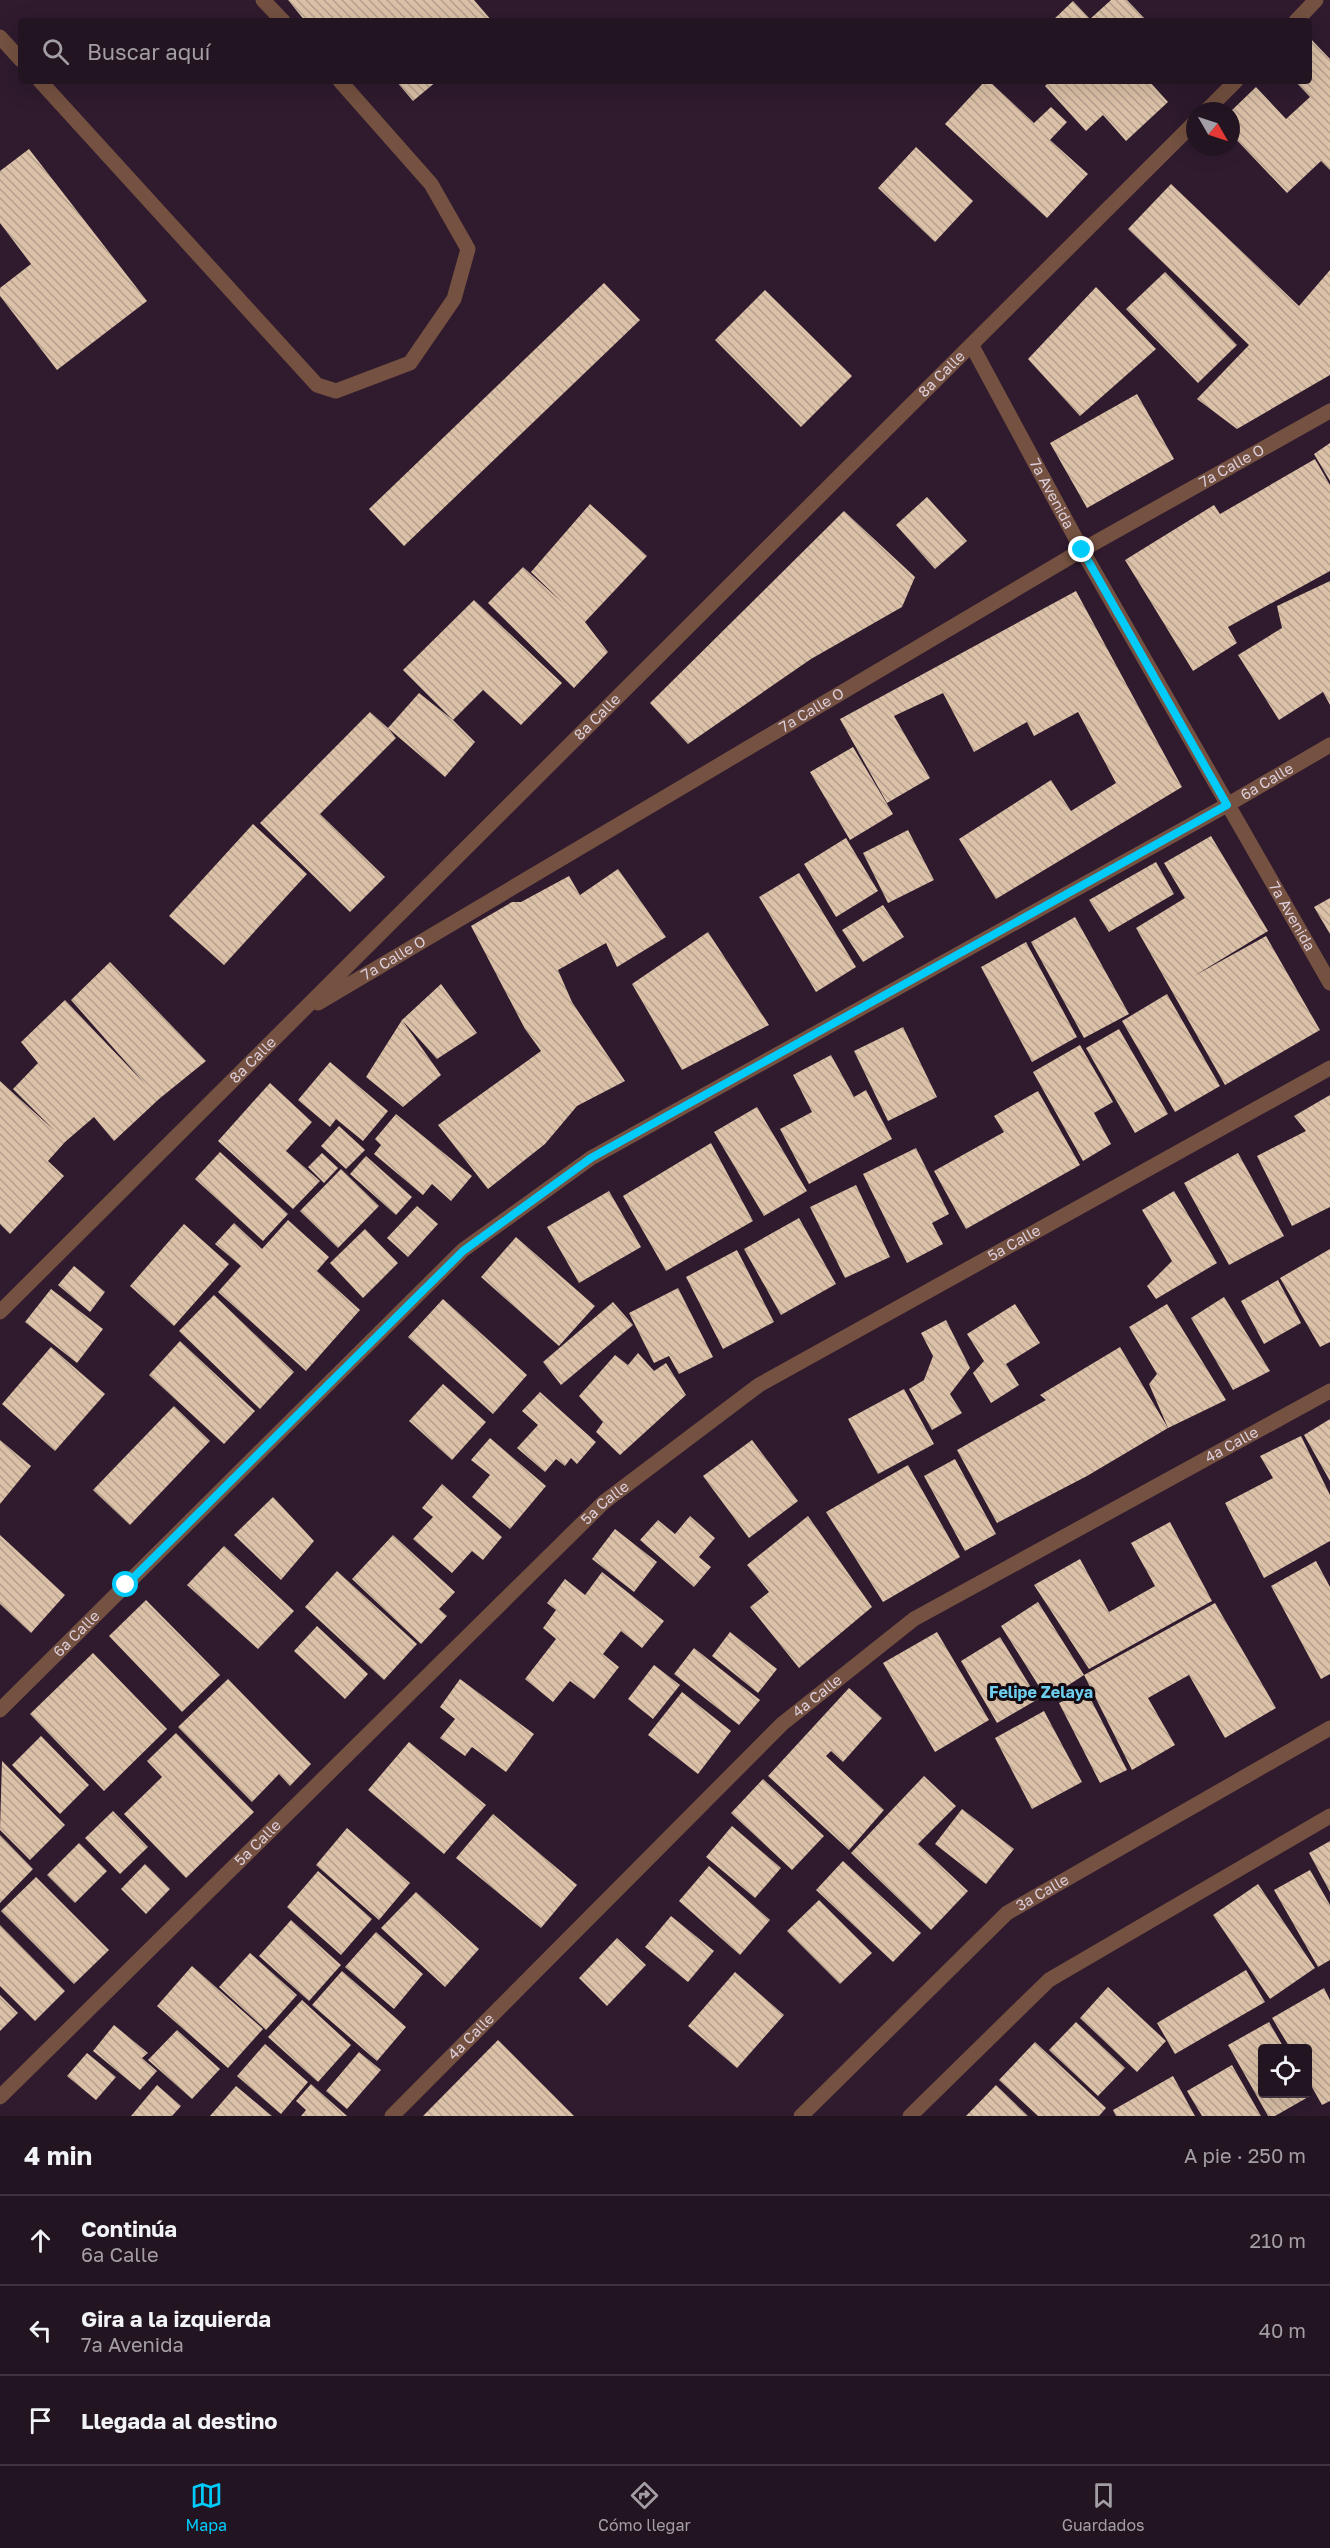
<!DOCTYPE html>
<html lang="es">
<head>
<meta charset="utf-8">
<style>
	:root { --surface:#231422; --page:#2f212f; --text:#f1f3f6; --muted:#a39ea5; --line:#403340; --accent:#01cbf9 }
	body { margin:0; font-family:"Golos Text",sans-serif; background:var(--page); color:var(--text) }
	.controls { position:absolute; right:18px; bottom:18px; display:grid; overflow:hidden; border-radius:6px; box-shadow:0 6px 24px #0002 }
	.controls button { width:54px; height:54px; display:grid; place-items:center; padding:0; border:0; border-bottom:2px solid var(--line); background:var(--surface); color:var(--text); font:30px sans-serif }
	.compass { position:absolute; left:1186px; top:102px; width:54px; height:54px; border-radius:50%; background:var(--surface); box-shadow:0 6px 24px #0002; rotate:129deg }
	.stop { position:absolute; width:18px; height:18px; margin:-14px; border:4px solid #01cbf9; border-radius:50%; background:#fff }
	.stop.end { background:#01cbf9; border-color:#fff; box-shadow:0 2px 6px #0008 }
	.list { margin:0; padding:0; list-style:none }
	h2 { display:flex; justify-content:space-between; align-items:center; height:78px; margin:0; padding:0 24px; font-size:26px }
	h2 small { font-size:20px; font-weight:400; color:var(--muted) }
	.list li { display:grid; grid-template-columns:39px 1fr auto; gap:18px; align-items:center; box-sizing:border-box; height:90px; padding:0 24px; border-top:2px solid var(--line) }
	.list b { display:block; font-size:22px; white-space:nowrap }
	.list p { margin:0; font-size:20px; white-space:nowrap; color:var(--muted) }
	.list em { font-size:20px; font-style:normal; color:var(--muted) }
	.icon { flex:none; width:33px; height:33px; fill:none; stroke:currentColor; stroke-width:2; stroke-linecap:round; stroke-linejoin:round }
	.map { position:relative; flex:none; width:1330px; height:2116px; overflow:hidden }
	.search { position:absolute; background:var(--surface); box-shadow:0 6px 24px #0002; left:18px; right:18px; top:18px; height:66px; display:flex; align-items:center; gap:15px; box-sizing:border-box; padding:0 21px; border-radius:6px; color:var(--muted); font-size:22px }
	.sheet { height:348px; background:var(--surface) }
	nav { display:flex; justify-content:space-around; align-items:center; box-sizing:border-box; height:84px; border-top:2px solid var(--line); background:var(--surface); font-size:16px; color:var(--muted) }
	nav a { display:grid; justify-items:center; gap:3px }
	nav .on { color:var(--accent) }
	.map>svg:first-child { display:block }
</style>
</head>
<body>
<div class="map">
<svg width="1330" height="2116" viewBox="0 0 1330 2116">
	<defs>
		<pattern id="building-back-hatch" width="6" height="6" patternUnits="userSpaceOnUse" patternTransform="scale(1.5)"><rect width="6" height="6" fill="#dbc1a7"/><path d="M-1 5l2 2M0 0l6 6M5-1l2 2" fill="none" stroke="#b5a08e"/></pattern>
	</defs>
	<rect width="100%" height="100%" fill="#2f1a2e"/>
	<g fill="url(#building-back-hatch)">
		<polygon points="288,0 474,0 492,21 305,21"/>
		<polygon points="1111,0 1127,0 1147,21 1052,21 1073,1 1090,19"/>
		<polygon points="1310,38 1330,59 1330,170 1321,161 1287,193 1231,134 1231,111 1256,87 1286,119 1310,97 1295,81 1309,81"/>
		<polygon points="396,81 437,81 413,101"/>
		<polygon points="985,81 989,81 1034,123 1051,107 1067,122 1050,140 1088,174 1047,218 945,124"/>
		<polygon points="1050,81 1149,81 1168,102 1126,141 1103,115 1086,131 1045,86"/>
		<polygon points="916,147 973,201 935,242 878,188"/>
		<polygon points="29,149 147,301 57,370 0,296 0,288 31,264 0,223 0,171"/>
		<polygon points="1171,184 1299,306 1330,270 1330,375 1237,429 1197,399 1249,345 1128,229"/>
		<polygon points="1165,272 1237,345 1198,383 1126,309"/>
		<polygon points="604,283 640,320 404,546 369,509"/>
		<polygon points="1096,287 1156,349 1080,416 1028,359"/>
		<polygon points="765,290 852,376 801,427 715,340"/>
		<polygon points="1137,394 1174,459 1087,508 1050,443"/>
		<polygon points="1330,443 1330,481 1314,454"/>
		<polygon points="1315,459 1330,485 1330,571 1228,627 1237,643 1193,671 1125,560 1214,505 1220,514"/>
		<polygon points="927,497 967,541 935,569 896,525"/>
		<polygon points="590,504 647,556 585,622 608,652 574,688 488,603 523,567 563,603 531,572"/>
		<polygon points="844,511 915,577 902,607 811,659 688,744 650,703"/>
		<polygon points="1330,581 1330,705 1323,692 1279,720 1238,655 1282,628 1277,606"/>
		<polygon points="1076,591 1182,787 996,899 959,839 1051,780 1071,811 1116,783 1078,712 1034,736 1027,722 974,752 943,693 894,716 930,778 887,803 840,719"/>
		<polygon points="474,600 562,683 521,725 483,690 453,720 403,670"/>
		<polygon points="419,693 453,720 475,742 445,777 388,728 396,738 320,814 385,877 350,912 260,823 370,712 388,728"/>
		<polygon points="853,747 893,814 850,840 810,772"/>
		<polygon points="253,824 307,874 224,965 169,916"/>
		<polygon points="908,830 934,880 888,903 863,853"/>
		<polygon points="1211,836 1268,931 1194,976 1266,936 1320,1030 1225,1085 1136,928 1185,898 1164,863"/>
		<polygon points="846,838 878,891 836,917 804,864"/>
		<polygon points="1156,862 1174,894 1109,932 1089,900"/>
		<polygon points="618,869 666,937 617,967 606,943 558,970 572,1002 625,1081 577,1106 545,1144 488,1189 438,1125 541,1051 525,1029 471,926 512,902 521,902 569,876 580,895"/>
		<polygon points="799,873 856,967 816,992 759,897"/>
		<polygon points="1330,898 1330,934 1314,907"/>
		<polygon points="883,905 904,937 863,962 842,930"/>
		<polygon points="1075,917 1129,1014 1084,1038 1031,942"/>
		<polygon points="708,932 769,1025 682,1070 632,984"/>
		<polygon points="1026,942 1077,1037 1032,1062 981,967"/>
		<polygon points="110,962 206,1061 159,1099 114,1141 94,1117 65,1142 48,1161 64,1176 10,1234 0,1224 0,1081 55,1131 13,1089 38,1063 21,1042 65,1000 146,1085 71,1000"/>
		<polygon points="441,984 477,1033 437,1059 402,1020 441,1075 403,1107 366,1077 402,1020"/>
		<polygon points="1167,994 1220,1086 1175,1112 1122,1021"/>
		<polygon points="903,1027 937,1097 888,1121 854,1051"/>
		<polygon points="1119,1029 1168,1114 1135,1133 1086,1048"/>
		<polygon points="1080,1045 1113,1102 1094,1113 1111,1144 1083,1161 1033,1072"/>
		<polygon points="831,1055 854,1097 866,1090 892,1139 809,1184 780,1129 812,1112 793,1075"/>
		<polygon points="330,1062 388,1111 363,1141 336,1119 330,1127 298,1100"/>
		<polygon points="270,1083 312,1122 286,1151 320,1181 293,1209 218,1141"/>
		<polygon points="1038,1091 1080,1165 966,1229 934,1171 1004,1132 994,1116"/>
		<polygon points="1330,1095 1330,1207 1292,1226 1257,1156 1306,1131 1294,1116"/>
		<polygon points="757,1107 807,1191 764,1216 714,1132"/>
		<polygon points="396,1114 472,1176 451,1201 432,1184 423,1195 374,1154 381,1145 375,1139"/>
		<polygon points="339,1126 365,1150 346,1169 321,1146"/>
		<polygon points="711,1143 753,1221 666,1271 623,1196"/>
		<polygon points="916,1148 949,1214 932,1223 943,1244 907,1263 863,1174"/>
		<polygon points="220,1152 288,1214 263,1241 195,1179"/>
		<polygon points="322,1153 338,1168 324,1183 308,1167"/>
		<polygon points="1238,1153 1284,1236 1229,1265 1184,1183"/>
		<polygon points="366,1156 412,1197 396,1215 350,1174"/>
		<polygon points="341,1169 379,1206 338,1248 300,1211"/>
		<polygon points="856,1185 890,1257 845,1278 810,1207"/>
		<polygon points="609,1191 641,1247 579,1283 547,1227"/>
		<polygon points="1174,1191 1217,1263 1156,1299 1147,1286 1172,1261 1142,1210"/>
		<polygon points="417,1206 438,1224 408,1257 387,1238"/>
		<polygon points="799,1218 836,1284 781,1315 744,1249"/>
		<polygon points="288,1220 329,1257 317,1271 360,1310 306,1371 218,1292 241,1266 215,1244 234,1223 262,1249"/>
		<polygon points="184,1224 229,1264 174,1326 130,1286"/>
		<polygon points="365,1229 398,1263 363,1298 330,1263"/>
		<polygon points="516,1237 595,1306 559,1346 481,1277"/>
		<polygon points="1330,1249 1330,1342 1320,1347 1280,1278"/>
		<polygon points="737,1250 774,1322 723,1349 686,1277"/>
		<polygon points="74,1266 105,1292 90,1312 58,1285"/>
		<polygon points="1278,1280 1301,1323 1264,1344 1241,1301"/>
		<polygon points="678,1288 713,1357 679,1374 669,1356 654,1363 629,1313"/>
		<polygon points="51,1289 103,1329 77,1363 25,1322"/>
		<polygon points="214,1295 294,1372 260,1409 179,1331"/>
		<polygon points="1224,1297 1270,1371 1233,1390 1191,1318"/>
		<polygon points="443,1299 527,1375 493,1414 408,1337"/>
		<polygon points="613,1302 633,1325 561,1385 543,1362"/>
		<polygon points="1015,1304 1040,1343 1006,1364 1019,1385 991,1403 973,1373 984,1361 967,1334"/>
		<polygon points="1167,1304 1226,1400 1168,1428 1149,1384 1157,1374 1129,1327"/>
		<polygon points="946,1320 970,1368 950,1394 962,1413 932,1430 909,1389 924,1380 933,1356 921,1333"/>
		<polygon points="180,1341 255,1411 224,1444 149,1375"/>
		<polygon points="51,1347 105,1394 55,1451 2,1404"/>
		<polygon points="1120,1347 1168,1428 1087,1476 997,1523 957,1450 1046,1400 1040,1395"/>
		<polygon points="638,1353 654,1371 666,1363 686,1395 620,1455 596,1432 603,1422 579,1396 615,1355 628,1365"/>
		<polygon points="443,1384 486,1422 452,1460 409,1421"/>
		<polygon points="904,1389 934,1444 878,1474 848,1419"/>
		<polygon points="540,1392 596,1442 577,1464 571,1458 565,1466 556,1459 545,1472 517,1448 538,1425 522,1411"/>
		<polygon points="174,1406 210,1441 130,1525 93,1490"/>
		<polygon points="1330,1419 1330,1481 1304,1435"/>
		<polygon points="1301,1436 1330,1495 1330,1541 1264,1578 1225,1503 1273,1478 1260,1456"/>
		<polygon points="490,1438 546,1486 510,1529 472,1497 490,1475 471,1460"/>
		<polygon points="0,1440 31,1466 0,1504"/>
		<polygon points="752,1440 798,1501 749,1538 703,1476"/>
		<polygon points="955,1459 996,1534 965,1551 924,1476"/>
		<polygon points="908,1465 960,1557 883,1602 826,1512"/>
		<polygon points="442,1484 502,1537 483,1560 472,1551 452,1573 413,1539 433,1517 422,1508"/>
		<polygon points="273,1497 314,1541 281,1580 234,1535"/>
		<polygon points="690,1516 715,1538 699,1557 711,1567 694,1587 640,1540 658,1520 675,1534"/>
		<polygon points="808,1516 872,1607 799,1668 750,1607 769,1592 747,1565"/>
		<polygon points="1170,1522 1212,1601 1089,1669 1034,1585 1080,1559 1109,1612 1155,1586 1131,1543"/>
		<polygon points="615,1529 657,1562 634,1592 592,1559"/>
		<polygon points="0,1535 65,1595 31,1633 0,1604"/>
		<polygon points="393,1535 455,1592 439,1609 447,1616 421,1644 352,1579"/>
		<polygon points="224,1546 294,1611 258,1649 187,1585"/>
		<polygon points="1316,1561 1330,1587 1330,1674 1321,1679 1271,1586"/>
		<polygon points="337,1571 417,1644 384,1680 305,1607"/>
		<polygon points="602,1572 664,1621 642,1648 621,1631 603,1654 619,1667 594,1699 570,1681 553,1702 525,1679 556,1639 543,1628 556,1610 547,1603 565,1579 585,1595"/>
		<polygon points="146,1600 220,1675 182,1712 109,1636"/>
		<polygon points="1038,1602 1084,1675 1215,1603 1276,1708 1225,1738 1189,1675 1148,1698 1175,1745 1132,1770 1084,1675 1047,1699 1001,1626"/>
		<polygon points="317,1626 368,1674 345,1699 294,1651"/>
		<polygon points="730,1632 777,1669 758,1693 712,1656"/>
		<polygon points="937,1632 989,1720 935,1752 883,1663"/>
		<polygon points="1000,1637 1038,1699 997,1723 961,1661"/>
		<polygon points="694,1648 760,1700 739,1725 674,1674"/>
		<polygon points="93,1653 167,1729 104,1791 30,1714"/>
		<polygon points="654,1665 680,1685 653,1719 628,1699"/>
		<polygon points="228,1679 311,1764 290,1786 279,1774 252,1802 178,1727"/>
		<polygon points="460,1679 534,1734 506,1772 472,1747 465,1756 440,1738 455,1719 440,1707"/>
		<polygon points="849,1688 882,1718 843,1762 831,1751 826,1756 884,1810 849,1850 768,1776"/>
		<polygon points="1086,1690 1127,1770 1100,1783 1059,1703"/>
		<polygon points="682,1692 731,1731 698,1774 648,1735"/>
		<polygon points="1044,1711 1082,1782 1032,1809 995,1738"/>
		<polygon points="176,1733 254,1812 186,1878 124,1814 162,1777 147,1761"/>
		<polygon points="41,1736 89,1785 60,1814 12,1765"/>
		<polygon points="409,1742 486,1805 444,1854 368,1790"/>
		<polygon points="2,1761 65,1825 30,1860 0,1830"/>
		<polygon points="924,1776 956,1806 918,1844 968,1891 931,1930 851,1853"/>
		<polygon points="763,1779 824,1836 792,1870 731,1813"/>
		<polygon points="962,1809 1014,1849 986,1884 935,1844"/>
		<polygon points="113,1811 148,1847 120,1874 85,1838"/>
		<polygon points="493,1814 577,1885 541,1928 456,1858"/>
		<polygon points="732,1826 781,1868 755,1898 706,1857"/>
		<polygon points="347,1828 410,1883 379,1920 316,1865"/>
		<polygon points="0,1835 33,1869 0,1903"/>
		<polygon points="1330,1841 1330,1892 1309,1853"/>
		<polygon points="79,1843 107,1871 75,1903 47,1875"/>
		<polygon points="843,1861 921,1933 893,1962 816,1890"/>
		<polygon points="145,1864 170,1889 146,1914 121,1889"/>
		<polygon points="709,1866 770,1920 740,1955 679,1901"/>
		<polygon points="1310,1870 1330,1905 1330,1960 1318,1967 1274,1890"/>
		<polygon points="318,1871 372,1919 341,1955 287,1907"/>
		<polygon points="36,1877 109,1950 74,1984 1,1911"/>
		<polygon points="1258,1884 1315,1968 1270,1999 1213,1915"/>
		<polygon points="416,1892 479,1949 445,1987 381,1928"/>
		<polygon points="819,1900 872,1953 840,1984 787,1931"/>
		<polygon points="671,1916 714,1951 688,1982 645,1947"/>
		<polygon points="291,1920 341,1965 309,2001 259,1956"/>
		<polygon points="0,1925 65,1991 35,2021 0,1986"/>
		<polygon points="376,1932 423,1974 394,2009 345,1967"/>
		<polygon points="617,1938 646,1965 607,2006 579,1978"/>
		<polygon points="250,1953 297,1995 266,2030 219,1987"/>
		<polygon points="192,1966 263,2029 228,2068 157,2006"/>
		<polygon points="1246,1970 1265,2002 1175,2054 1157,2023"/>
		<polygon points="342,1971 406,2027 377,2061 312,2005"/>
		<polygon points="735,1972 784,2015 737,2068 688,2026"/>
		<polygon points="1108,1987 1166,2041 1137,2072 1080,2018"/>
		<polygon points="1324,1988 1330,2000 1330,2101 1322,2105 1308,2080 1308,2049 1290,2048 1272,2018"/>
		<polygon points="0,1995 18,2013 0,2031"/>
		<polygon points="302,2000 351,2045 318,2082 268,2037"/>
		<polygon points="1076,2022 1125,2068 1098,2096 1049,2050"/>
		<polygon points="1269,2022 1284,2048 1262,2048 1262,2094 1308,2094 1308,2091 1310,2096 1275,2116 1268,2116 1228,2045"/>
		<polygon points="114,2025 148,2053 142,2058 157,2071 140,2090 93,2051"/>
		<polygon points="177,2030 220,2069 192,2099 148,2060"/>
		<polygon points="498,2040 574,2116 423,2116"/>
		<polygon points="1035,2042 1106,2108 1099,2116 1038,2116 999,2080"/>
		<polygon points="265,2044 308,2082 281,2114 237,2076"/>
		<polygon points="359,2052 381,2070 347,2109 326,2091"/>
		<polygon points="87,2053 116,2077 96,2100 67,2076"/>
		<polygon points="1232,2065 1261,2116 1202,2116 1187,2091"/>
		<polygon points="1173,2076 1195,2116 1116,2116 1113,2110"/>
		<polygon points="311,2084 347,2116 301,2116 306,2110 296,2101"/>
		<polygon points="157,2085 181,2106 172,2116 131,2116"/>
		<polygon points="996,2085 1028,2116 966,2116"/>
		<polygon points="236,2086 272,2116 210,2116"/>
	</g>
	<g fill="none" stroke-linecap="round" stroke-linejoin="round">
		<g stroke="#745140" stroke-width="15">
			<polyline points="263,0 283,21"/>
			<polyline points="0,37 21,60"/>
			<polyline points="40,81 317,385 336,391 410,363 454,299 468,249 431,184 340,81"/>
		</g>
		<g stroke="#745140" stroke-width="15">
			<polyline points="1296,21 1316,0"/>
			<polyline points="1206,111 1236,81"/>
			<path id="s1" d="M972,346L1082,550L1330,983"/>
			<path id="s2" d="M318,1003L1082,550L1330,411"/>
			<path id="s3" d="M0,1312L1195,122"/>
			<path id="s4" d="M0,1710L463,1250L591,1158L1227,805L1330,745"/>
			<path id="s5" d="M0,2097L604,1502L759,1385L1330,1068"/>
			<path id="s6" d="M392,2116L782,1724L914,1619L1330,1391"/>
		</g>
		<g stroke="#745140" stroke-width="15">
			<path id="s7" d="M801,2116L1007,1913L1330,1728"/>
			<polyline points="910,2116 1049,1980 1330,1816"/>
		</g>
	</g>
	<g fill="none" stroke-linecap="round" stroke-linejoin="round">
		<polyline stroke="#01cbf9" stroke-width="8" points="126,1585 463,1251 591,1158 1227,805 1082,550"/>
	</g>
	<g text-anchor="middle" stroke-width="6" stroke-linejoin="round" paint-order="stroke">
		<g font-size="15" fill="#dccedb" stroke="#120911">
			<text dy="5" stroke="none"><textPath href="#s3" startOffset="1329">8a Calle</textPath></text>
			<text dy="5" stroke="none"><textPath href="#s2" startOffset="1060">7a Calle O</textPath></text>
			<text dy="5" stroke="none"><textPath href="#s1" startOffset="168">7a Avenida</textPath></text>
			<text dy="5" stroke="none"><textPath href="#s2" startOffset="574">7a Calle O</textPath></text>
			<text dy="5" stroke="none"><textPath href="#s3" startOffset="843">8a Calle</textPath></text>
			<text dy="5" stroke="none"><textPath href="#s4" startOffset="1584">6a Calle</textPath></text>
			<text dy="5" stroke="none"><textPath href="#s1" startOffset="654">7a Avenida</textPath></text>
			<text dy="5" stroke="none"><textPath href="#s2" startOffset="88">7a Calle O</textPath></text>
			<text dy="5" stroke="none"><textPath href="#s3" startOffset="357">8a Calle</textPath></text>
			<text dy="5" stroke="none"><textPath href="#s5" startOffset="1334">5a Calle</textPath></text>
			<text dy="5" stroke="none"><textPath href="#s6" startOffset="1084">4a Calle</textPath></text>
			<text dy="5" stroke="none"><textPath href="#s5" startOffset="848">5a Calle</textPath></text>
			<text dy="5" stroke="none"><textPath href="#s4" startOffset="108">6a Calle</textPath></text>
			<text dy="5" stroke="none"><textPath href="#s6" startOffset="598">4a Calle</textPath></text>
			<text dy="5" stroke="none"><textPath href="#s5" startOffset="362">5a Calle</textPath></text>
			<text dy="5" stroke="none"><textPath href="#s7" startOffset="330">3a Calle</textPath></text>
			<text dy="5" stroke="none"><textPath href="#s6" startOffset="112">4a Calle</textPath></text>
		</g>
		<g font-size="16" font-weight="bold" fill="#6ecdec" stroke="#120911">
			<text x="1041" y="1698">Felipe Zelaya</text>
		</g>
	</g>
</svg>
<div class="controls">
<button><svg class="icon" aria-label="locate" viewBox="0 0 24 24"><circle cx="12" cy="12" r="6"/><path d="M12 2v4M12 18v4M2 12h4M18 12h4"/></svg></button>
</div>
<svg class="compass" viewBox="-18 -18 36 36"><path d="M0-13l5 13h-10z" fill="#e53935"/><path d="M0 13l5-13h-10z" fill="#a39ea5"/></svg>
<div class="stop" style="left:126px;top:1585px"></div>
<div class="stop end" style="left:1082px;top:550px"></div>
<div class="search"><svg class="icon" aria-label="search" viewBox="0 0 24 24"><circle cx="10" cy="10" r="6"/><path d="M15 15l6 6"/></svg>Buscar aquí</div>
</div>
<section class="sheet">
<h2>4 min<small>A pie · 250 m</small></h2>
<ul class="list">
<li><svg class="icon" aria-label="ahead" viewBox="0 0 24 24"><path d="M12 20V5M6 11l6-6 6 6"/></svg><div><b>Continúa</b><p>6a Calle</p></div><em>210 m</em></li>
<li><svg class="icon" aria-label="left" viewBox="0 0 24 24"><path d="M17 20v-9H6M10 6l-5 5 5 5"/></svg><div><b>Gira a la izquierda</b><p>7a Avenida</p></div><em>40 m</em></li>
<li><svg class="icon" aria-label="arrive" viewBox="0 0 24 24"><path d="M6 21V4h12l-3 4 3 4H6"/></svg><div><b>Llegada al destino</b></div></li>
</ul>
</section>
<nav>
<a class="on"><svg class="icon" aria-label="map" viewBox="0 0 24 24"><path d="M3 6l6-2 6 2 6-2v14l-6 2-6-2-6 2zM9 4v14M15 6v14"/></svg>Mapa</a>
<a><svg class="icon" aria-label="directions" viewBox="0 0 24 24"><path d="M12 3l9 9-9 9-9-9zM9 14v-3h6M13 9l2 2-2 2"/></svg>Cómo llegar</a>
<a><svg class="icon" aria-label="saved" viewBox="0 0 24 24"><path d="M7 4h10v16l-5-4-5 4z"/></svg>Guardados</a>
</nav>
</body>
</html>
